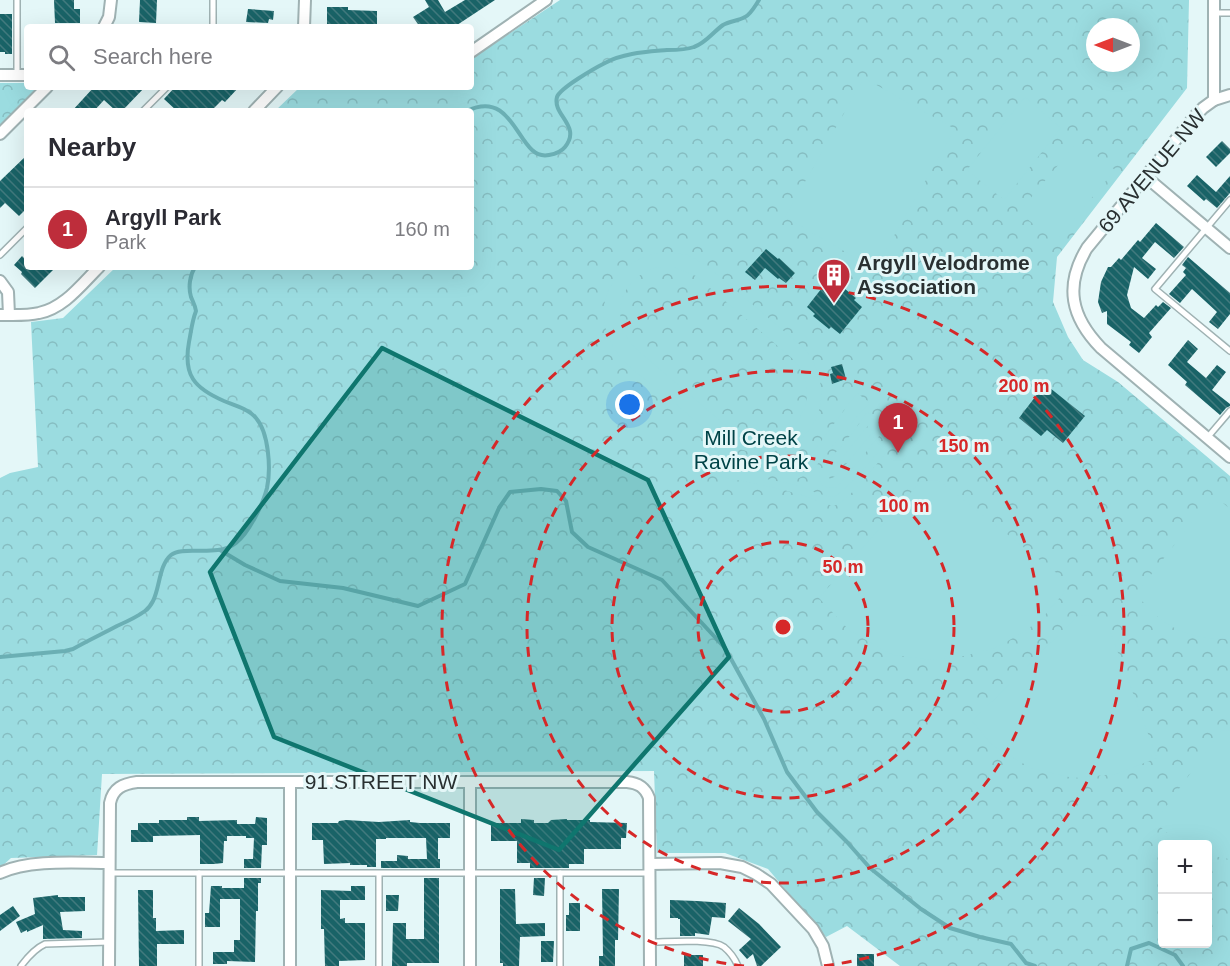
<!DOCTYPE html>
<html lang="en">
<head>
<meta charset="utf-8">
<style>
	:root { --surface:#fff; --page:#f7f7f7; --text:#2b2b33; --muted:#7c7c81; --line:#e1e1e2; --accent:#be2d3b }
	body { margin:0; font-family:Arial,sans-serif; background:var(--page); color:var(--text) }
	.controls { position:absolute; right:18px; bottom:18px; display:grid; overflow:hidden; border-radius:6px; box-shadow:0 6px 24px #0002 }
	.controls button { width:54px; height:54px; display:grid; place-items:center; padding:0; border:0; border-bottom:2px solid var(--line); background:var(--surface); color:var(--text); font:30px sans-serif }
	.compass { position:absolute; left:1086px; top:18px; width:54px; height:54px; border-radius:50%; background:var(--surface); box-shadow:0 6px 24px #0002; rotate:270deg }
	.you { position:absolute; left:630px; top:405px; width:21px; height:21px; margin:-15px; border:4px solid #fff; border-radius:50%; background:#1a73e8; box-shadow:0 0 0 9px #1a73e833 }
	.badge { display:grid; place-items:center; width:39px; height:39px; border-radius:50%; background:var(--accent); color:#fff; font-size:20px; font-weight:700 }
	.pin { position:absolute; translate:-50% -50px; filter:drop-shadow(0 2px 3px #0008) }
	.pin::after { content:''; position:absolute; top:32px; width:21px; height:18px; background:inherit; clip-path:polygon(0 0,100% 0,50% 100%) }
	.list { margin:0; padding:0; list-style:none }
	h2 { display:flex; justify-content:space-between; align-items:center; height:78px; margin:0; padding:0 24px; font-size:26px }
	h2 small { font-size:20px; font-weight:400; color:var(--muted) }
	.list li { display:grid; grid-template-columns:39px 1fr auto; gap:18px; align-items:center; box-sizing:border-box; height:84px; padding:0 24px; border-top:2px solid var(--line) }
	.list b { display:block; font-size:22px; white-space:nowrap }
	.list p { margin:0; font-size:20px; white-space:nowrap; color:var(--muted) }
	.list em { font-size:20px; font-style:normal; color:var(--muted) }
	.icon { flex:none; width:33px; height:33px; fill:none; stroke:currentColor; stroke-width:2; stroke-linecap:round; stroke-linejoin:round }
	.map { position:relative; flex:none; width:1230px; height:966px; overflow:hidden }
	.search { position:absolute; background:var(--surface); box-shadow:0 6px 24px #0002; left:24px; top:24px; width:450px; height:66px; display:flex; align-items:center; gap:15px; box-sizing:border-box; padding:0 21px; border-radius:6px; color:var(--muted); font-size:22px }
	.panel { position:absolute; background:var(--surface); box-shadow:0 6px 24px #0002; left:24px; top:108px; width:450px; height:162px; border-radius:6px }
	.map>svg:first-child { display:block }
</style>
</head>
<body>
<div class="map">
<svg width="1230" height="966" viewBox="0 0 1230 966">
	<defs>
		<pattern id="park-crowns" width="20" height="18" patternUnits="userSpaceOnUse" patternTransform="scale(1.5)"><rect width="20" height="18" fill="#9bdce0"/><path d="M2 6a3 3 0 1 1 6 0M12 15a3 3 0 1 1 6 0" fill="none" stroke="#86bdc1"/></pattern>
		<pattern id="building-back-hatch" width="6" height="6" patternUnits="userSpaceOnUse" patternTransform="scale(1.5)"><rect width="6" height="6" fill="#196367"/><path d="M-1 5l2 2M0 0l6 6M5-1l2 2" fill="none" stroke="#427a7e"/></pattern>
	</defs>
	<rect width="100%" height="100%" fill="#e4f7f8"/>
	<g fill="url(#park-crowns)" fill-rule="evenodd">
		<path d="M560,0H1189L1187,88L1057,257L1053,302L1068,337L1083,360L1118,382L1230,476V966H900L847,926L826,937L768,869L725,853H657L654,771L102,774L97,855L11,858L0,868V478L10,473L38,467L31,322L63,318L116,267H471V111H275L300,87H471V59ZM1095,27H1131V63H1095ZM1162,844H1208V944H1162Z"/>
		<polygon points="0,83 27,83 27,87 38,87 0,126"/>
	</g>
	<g fill="#9bdce0" fill-rule="evenodd">
		<polygon points="864,78 955,129 875,269 785,217"/>
		<polygon points="1025,97 1061,128 1004,200 967,170"/>
		<polygon points="1078,141 1115,170 1055,242 1019,212"/>
		<path d="M667,252L688,255L706,265L805,349C821,370 827,397 815,421C808,434 798,443 785,448C737,467 700,424 667,396C648,381 622,365 611,343C589,298 620,255 667,252ZM659,267L676,268L696,276L794,360C833,410 776,464 724,424L635,348C608,318 619,277 659,267Z"/>
		<path d="M857,393L870,403L859,414L811,472L799,478L786,479L723,458L715,457L711,461C721,474 781,480 799,486C809,489 824,498 835,496C845,493 888,442 893,431C896,426 895,427 894,423H890L837,487C825,491 816,483 820,471L854,431L867,412L875,417L832,470L828,476L830,479L836,476L884,419C892,413 903,413 905,425C898,439 849,502 836,505C828,507 813,498 805,496C774,486 741,482 710,474C694,467 696,450 713,447L782,467H790L798,464L810,456Z"/>
		<polygon points="938,480 1068,582 1063,594 1043,617 1024,632 995,648 964,656 932,660 893,655 850,631 819,598 920,482"/>
		<path d="M1222,502L1230,509V639C1186,639 1164,628 1136,594L1206,504Z"/>
		<polygon points="1094,615 1110,631 1157,758 1116,774 1073,778 1031,768 993,746 972,721 1078,616"/>
		<polygon points="1230,730 1230,859 1229,859 1208,855 1208,844 1184,844 1176,841 1155,822 1221,731"/>
	</g>
	<g fill="none" stroke-linecap="round" stroke-linejoin="round">
		<g stroke="#6bafb4" stroke-width="4">
			<path d="M467,111C517,87 517,162 549,155C555,154 561,152 565,147C582,126 552,115 557,97C560,88 595,68 605,63C624,53 646,52 667,50C676,50 686,50 694,47C706,43 713,32 723,25C730,21 738,21 745,17C751,14 755,6 759,0"/>
			<polyline points="216,267 222,268 229,267"/>
			<polyline points="220,550 245,565 280,581 343,588 418,606 465,584 499,508 510,492 541,489 557,491 566,501 572,532 588,547 662,580 725,648 764,719 787,772 817,812 847,842 870,868 921,909 950,928 980,937 1011,944 1026,963 1035,966"/>
			<path d="M0,657L65,651L73,649C87,641 102,634 117,626C126,622 137,617 145,611C149,608 151,605 153,601C160,587 159,565 171,555C183,545 217,558 236,543C249,533 263,504 267,488C271,469 269,433 256,418C249,409 234,405 224,401C194,388 183,375 189,342C191,332 192,321 196,311C195,305 193,302 191,297C188,287 190,275 195,267"/>
			<polyline points="1127,966 1131,949 1149,943 1175,955 1183,966"/>
		</g>
	</g>
	<g fill="url(#building-back-hatch)">
		<polygon points="54,0 74,0 74,9 80,9 80,23 55,23"/>
		<polygon points="140,0 157,0 156,23 139,22"/>
		<polygon points="425,0 438,0 445,12 465,0 495,0 454,27 420,27 413,17 429,7"/>
		<polygon points="327,7 348,7 348,10 377,11 377,27 327,27"/>
		<polygon points="248,9 274,11 273,20 269,19 268,23 246,22"/>
		<polygon points="0,14 12,14 12,54 5,54 5,52 0,52"/>
		<polygon points="94,87 145,87 122,111 116,111 104,100 94,111 72,111"/>
		<polygon points="175,87 239,87 225,102 222,100 211,111 177,111 164,99"/>
		<polygon points="1222,141 1230,149 1230,153 1216,167 1206,157"/>
		<polygon points="27,155 27,208 19,216 5,203 0,208 0,181"/>
		<polygon points="1197,175 1216,192 1230,176 1230,193 1217,208 1206,199 1204,201 1187,186"/>
		<polygon points="1156,223 1184,247 1174,258 1155,242 1142,258 1156,269 1148,279 1134,267 1127,295 1131,308 1144,318 1156,305 1158,307 1163,302 1171,308 1149,333 1152,337 1139,353 1129,345 1131,342 1107,324 1107,311 1102,313 1098,302 1101,282 1108,267 1111,267 1119,258 1121,260 1138,240 1140,242"/>
		<polygon points="766,249 778,259 779,258 795,273 786,283 779,278 778,279 765,268 755,280 745,272"/>
		<polygon points="22,256 27,261 27,267 56,267 35,288 21,274 22,272 14,265"/>
		<polygon points="1188,257 1230,293 1230,314 1218,329 1209,322 1217,312 1192,289 1180,303 1169,294 1186,275 1183,272 1186,268 1182,265"/>
		<polygon points="829,279 838,286 839,284 856,298 854,300 862,307 840,334 831,327 829,329 813,316 815,314 807,307"/>
		<polygon points="1188,340 1198,349 1187,362 1206,378 1217,365 1226,372 1212,390 1230,404 1230,406 1226,408 1220,415 1185,385 1187,382 1168,365"/>
		<polygon points="842,364 846,379 832,384 830,374 833,373 831,367"/>
		<polygon points="1045,384 1085,416 1063,443 1047,430 1041,436 1019,418"/>
		<polygon points="187,817 199,817 199,821 237,820 237,824 255,824 256,817 267,818 267,845 262,845 261,868 244,868 244,859 253,859 254,838 246,838 246,836 227,836 227,841 224,841 223,863 214,864 200,864 200,835 153,836 153,842 131,842 131,830 138,830 138,823 159,823 159,820 187,820"/>
		<polygon points="521,819 534,820 534,823 548,823 551,820 567,819 567,820 590,820 590,822 627,823 626,838 621,838 621,849 584,849 584,864 569,864 569,868 530,868 530,863 517,863 517,841 491,841 491,823 521,823"/>
		<polygon points="346,820 379,822 410,820 410,822 420,823 450,823 450,838 438,838 438,859 440,859 440,868 381,868 381,861 397,861 397,855 408,856 408,859 427,859 426,838 386,838 386,839 376,839 376,867 367,867 367,865 350,865 350,863 324,864 323,840 312,840 312,823 338,823 339,821"/>
		<polygon points="244,878 261,878 261,883 258,883 258,911 256,911 255,962 227,961 227,964 213,964 213,952 234,952 234,940 240,940 240,899 220,899 220,927 205,927 205,913 209,913 211,886 222,886 222,888 244,888"/>
		<polygon points="424,878 439,878 439,963 407,963 407,966 392,966 393,923 406,923 406,939 424,939"/>
		<polygon points="534,878 545,878 544,896 533,895"/>
		<polygon points="351,886 365,886 365,900 340,900 340,919 345,918 345,923 365,923 365,960 339,961 339,966 325,966 324,929 321,929 321,890 351,891"/>
		<polygon points="500,889 515,889 516,924 545,923 545,936 520,937 519,966 503,966 503,963 500,963"/>
		<polygon points="602,889 619,889 618,940 615,940 615,966 599,966 599,956 603,956"/>
		<polygon points="138,890 153,890 153,918 156,918 156,931 184,930 184,944 157,944 157,966 139,966"/>
		<polygon points="58,895 58,897 85,897 85,911 60,912 63,930 82,931 82,938 43,939 43,925 27,932 27,930 21,933 16,922 35,914 33,898"/>
		<polygon points="386,895 399,895 398,911 386,911"/>
		<polygon points="670,900 697,901 726,903 725,918 712,917 709,935 695,933 695,936 680,936 680,919 678,919 678,918 670,918"/>
		<polygon points="569,903 580,903 580,931 566,931 566,915 569,915"/>
		<polygon points="13,906 20,916 0,931 0,915"/>
		<polygon points="739,908 759,924 781,947 761,966 757,966 753,954 747,959 739,950 751,939 728,921"/>
		<polygon points="541,941 554,941 553,962 541,962"/>
		<rect x="857" y="954" width="17" height="12"/>
		<rect x="684" y="955" width="19" height="11"/>
	</g>
	<g fill="none" stroke-linecap="round" stroke-linejoin="round">
		<defs>
			<g id="lane">
				<polyline points="1214,13 1230,13"/>
				<polyline points="213,27 213,0"/>
				<polyline points="17,75 17,0"/>
				<polyline points="143,111 167,87"/>
				<polyline points="1230,200 1155,289 1230,351"/>
				<polyline points="0,255 27,228"/>
				<polyline points="1207,438 1230,411"/>
				<polyline points="109,873 650,873"/>
				<polyline points="379,874 379,966"/>
				<path d="M650,942C667,942 711,938 724,947C730,952 735,959 738,966"/>
				<path d="M21,966C27,958 36,948 45,944L109,942"/>
				<polyline points="199,966 199,873"/>
				<polyline points="560,966 560,873"/>
			</g>
			<g id="street">
				<path d="M1214,0V100L1203,108L1196,115L1087,248C1064,286 1071,317 1101,348L1230,457"/>
				<polyline points="104,27 109,17 111,0"/>
				<polyline points="304,27 305,0"/>
				<polyline points="471,52 546,0"/>
				<polyline points="0,75 27,75"/>
				<polyline points="1214,100 1230,95"/>
				<polyline points="254,111 277,87"/>
				<polyline points="0,134 47,87"/>
				<polyline points="1146,177 1230,248"/>
				<polyline points="0,281 8,292 9,315"/>
				<path d="M0,315C13,315 26,316 39,313C64,308 81,285 99,267"/>
				<polyline points="290,783 290,966"/>
				<polyline points="650,864 720,863 742,867 756,874 771,884 813,929 823,946 828,966"/>
				<path d="M0,873C30,859 77,863 109,863"/>
				<path d="M109,966L110,803C113,788 123,784 137,782H627C638,783 645,787 649,798L650,966"/>
				<polyline points="470,966 470,782"/>
			</g>
		</defs>
		<use href="#lane" stroke="#9fb2b3" stroke-width="8"/>
		<use href="#street" stroke="#9fb2b3" stroke-width="14"/>
		<use href="#lane" stroke="#fff" stroke-width="5"/>
		<use href="#street" stroke="#fff" stroke-width="10"/>
	</g>
	<path fill="#0f766e" fill-opacity="0.2" stroke="#0f766e" stroke-width="4.5" stroke-linejoin="round" d="M382,348L648,480L729,657L559,850L274,737L210,572Z"/>
	<g fill="none" stroke="#d62828" stroke-width="3" stroke-dasharray="10 8">
		<circle cx="783" cy="627" r="85"/>
		<circle cx="783" cy="627" r="171"/>
		<circle cx="783" cy="627" r="256"/>
		<path d="M744 966A341 341 0 1 1 822 966"/>
	</g>
	<defs>
		<symbol id="building-pin" viewBox="-11 -11 22 30"><path d="M0 17L-7.5 6A9.5 9.5 0 1 1 7.5 6Z" fill="#be2d3b" stroke="#e4f7f8"/><path d="M-4-6H4V6H1V3H-1V6H-4ZM-2.5-4.3h1.7v1.8h-1.7ZM.8-4.3h1.7v1.8H.8ZM-2.5-1h1.7V.8h-1.7ZM.8-1h1.7V.8H.8Z" fill="#fff"/></symbol>
	</defs>
	<g fill-rule="evenodd">
		<use href="#building-pin" x="815" y="256" width="38" height="52"/>
	</g>
	<g text-anchor="middle" stroke-width="6" stroke-linejoin="round" paint-order="stroke">
		<g font-size="21" fill="#293031" stroke="#e4f7f8">
			<text transform="translate(1152 171) rotate(-50)" y="7">69 AVENUE NW</text>
			<text x="381" y="789">91 STREET NW</text>
		</g>
		<g font-size="21" font-weight="bold" fill="#293031" stroke="#e4f7f8" text-anchor="start">
			<text x="857" y="270">Argyll Velodrome<tspan x="857" dy="24">Association</tspan></text>
		</g>
		<g font-size="21" fill="#004347" stroke="#e4f7f8">
			<text x="751" y="445">Mill Creek<tspan x="751" dy="24">Ravine Park</tspan></text>
		</g>
	</g>
	<circle cx="783" cy="627" r="9" fill="#d62828" stroke="#e4f7f8" stroke-width="3"/>
	<g font-size="18" text-anchor="middle" font-weight="bold" fill="#d62828" stroke="#e4f7f8" stroke-width="6" stroke-linejoin="round" paint-order="stroke">
		<text x="1024" y="392">200 m</text>
		<text x="964" y="452">150 m</text>
		<text x="904" y="512">100 m</text>
		<text x="843" y="573">50 m</text>
	</g>
</svg>
<div class="controls">
<button>+</button>
<button>−</button>
</div>
<svg class="compass" viewBox="-18 -18 36 36"><path d="M0-13l5 13h-10z" fill="#e53935"/><path d="M0 13l5-13h-10z" fill="#7c7c81"/></svg>
<div class="you"></div>
<div class="pin badge" style="left:898px;top:453px">1</div>
<div class="search"><svg class="icon" aria-label="search" viewBox="0 0 24 24"><circle cx="10" cy="10" r="6"/><path d="M15 15l6 6"/></svg>Search here</div>
<section class="panel">
<h2>Nearby<small></small></h2>
<ul class="list">
<li><span class="badge">1</span><div><b>Argyll Park</b><p>Park</p></div><em>160 m</em></li>
</ul>
</section>
</div>
</body>
</html>
